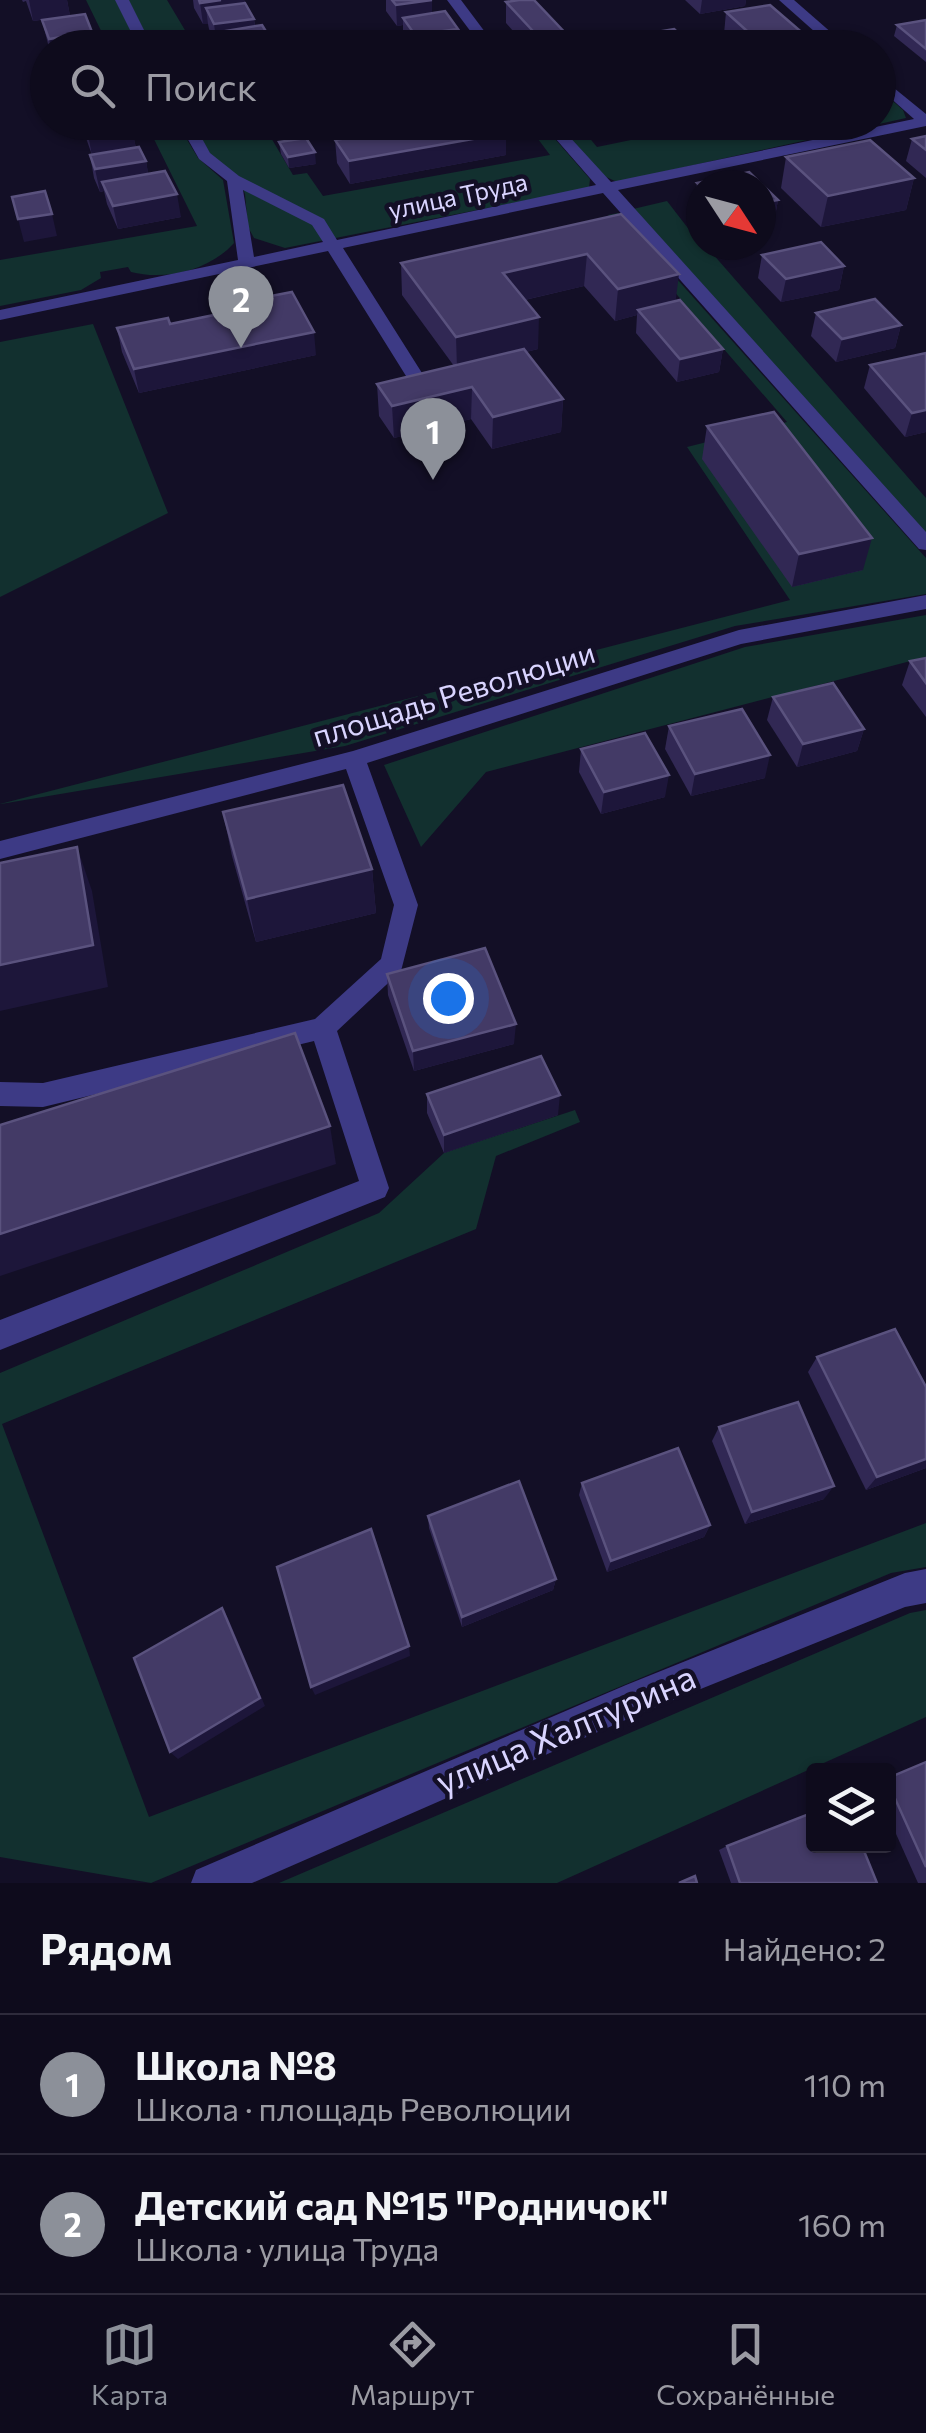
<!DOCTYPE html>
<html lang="ru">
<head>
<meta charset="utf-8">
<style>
	:root { --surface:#0e0b1c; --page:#1c1929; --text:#f1f3f6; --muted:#9b9ba3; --line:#2e2b3b; --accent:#8c9099 }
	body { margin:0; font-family:Commissioner,sans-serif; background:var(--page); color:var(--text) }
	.controls { position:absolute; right:30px; bottom:30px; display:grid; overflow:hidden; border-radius:10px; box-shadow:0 2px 8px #0004 }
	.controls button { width:90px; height:90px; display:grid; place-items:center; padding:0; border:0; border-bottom:2px solid var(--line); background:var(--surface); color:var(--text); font:50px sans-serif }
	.compass { position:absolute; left:686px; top:170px; width:90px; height:90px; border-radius:50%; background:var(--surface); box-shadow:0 2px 8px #0004; rotate:126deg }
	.you { position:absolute; left:448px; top:998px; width:35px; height:35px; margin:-25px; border:8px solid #fff; border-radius:50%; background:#1a73e8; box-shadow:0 0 0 15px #1a73e833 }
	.badge { display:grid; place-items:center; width:65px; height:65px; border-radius:50%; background:var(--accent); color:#fff; font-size:32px; font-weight:700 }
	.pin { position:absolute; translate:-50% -82px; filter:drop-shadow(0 2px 5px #0008) }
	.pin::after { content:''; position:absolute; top:52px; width:35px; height:30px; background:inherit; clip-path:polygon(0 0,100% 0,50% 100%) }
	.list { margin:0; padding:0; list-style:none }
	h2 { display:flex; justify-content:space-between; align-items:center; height:130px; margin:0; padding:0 40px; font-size:42px }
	h2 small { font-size:32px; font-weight:400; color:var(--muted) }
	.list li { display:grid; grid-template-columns:65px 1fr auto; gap:30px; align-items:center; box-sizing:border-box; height:140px; padding:0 40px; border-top:2px solid var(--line) }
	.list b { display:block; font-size:38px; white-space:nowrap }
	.list p { margin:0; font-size:32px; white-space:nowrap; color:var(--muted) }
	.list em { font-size:32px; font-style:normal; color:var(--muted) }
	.icon { flex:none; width:55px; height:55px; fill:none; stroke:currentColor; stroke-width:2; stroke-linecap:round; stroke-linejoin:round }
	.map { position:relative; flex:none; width:926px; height:1883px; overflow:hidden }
	.search { position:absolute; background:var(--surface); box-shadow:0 2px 8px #0004; left:30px; right:30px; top:30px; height:110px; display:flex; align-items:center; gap:25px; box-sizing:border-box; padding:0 35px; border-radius:55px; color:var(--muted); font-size:38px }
	.sheet { height:410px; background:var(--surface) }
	nav { display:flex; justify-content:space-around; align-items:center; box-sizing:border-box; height:140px; border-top:2px solid var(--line); background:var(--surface); font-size:28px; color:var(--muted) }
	nav a { display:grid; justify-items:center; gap:5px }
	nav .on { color:var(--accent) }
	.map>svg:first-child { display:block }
</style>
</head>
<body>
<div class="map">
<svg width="926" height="1883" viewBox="0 0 926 1883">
	<rect width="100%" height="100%" fill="#130f26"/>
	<g fill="#12302f">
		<polygon points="86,0 116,0 139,47 109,47"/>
		<polygon points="128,0 167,0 195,47 152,47"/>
		<polygon points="879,89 903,110 906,118 617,182 602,175 557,123 577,123 597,147 713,123 878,122"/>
		<path d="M146,123H177L198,158L223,180L234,243C210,270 166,281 131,272L128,267L100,272L101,278L81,290L0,306V260L197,226Z"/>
		<polygon points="192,123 240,123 250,139 270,136 293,175 307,173 323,196 550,155 526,123 541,123 590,179 589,188 285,248 254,238 248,227 245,194 238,176 210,154"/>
		<polygon points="667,201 701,245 705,245 926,498 926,537 633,209"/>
		<polygon points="618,213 926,558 926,594 735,626 345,746 1,804 0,804 790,600 687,447 787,422 608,215"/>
		<polygon points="93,324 168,513 0,597 0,342"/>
		<polygon points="926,615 926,657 486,772 421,847 384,765 745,647"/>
		<polygon points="575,1110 580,1122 496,1156 476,1229 2,1424 149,1817 926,1523 926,1567 891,1573 151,1883 0,1857 0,1373 379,1213 444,1153"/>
		<polygon points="926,1610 926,1717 557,1883 279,1883 910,1613"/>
	</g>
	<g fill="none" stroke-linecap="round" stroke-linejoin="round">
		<g fill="#3d3a85" fill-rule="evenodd">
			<polygon points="115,0 129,0 153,48 139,48"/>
			<polygon points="447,0 461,0 497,48 483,48"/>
			<polygon points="779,0 794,0 849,48 833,48"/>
			<path d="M878,75L926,114V126L618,190L926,532V550L919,549L603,193L343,248L434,392L425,397L416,392L328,251L0,320V310L238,260L227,181L199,159L178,122H193L210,153L239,176L324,219L337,240L596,185L541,122H556L611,182L914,119L878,87ZM243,190L312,225L323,242L254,257Z"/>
			<polygon points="926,595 926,609 741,644 367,763 418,905 401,971 337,1031 389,1188 385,1197 0,1350 0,1320 359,1181 314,1041 43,1107 0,1106 0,1082 43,1083 315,1019 381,959 394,905 346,769 0,859 0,841 353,751 739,630"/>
			<polygon points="926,1569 926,1603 905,1607 646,1711 252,1883 191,1883 196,1870 626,1685 905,1573"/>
		</g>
	</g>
	<g fill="#312854">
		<polygon points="22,0 67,0 70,16 33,21 26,1 23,2"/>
		<polygon points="193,0 244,0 254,19 255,26 272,48 222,48 221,45 217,46 209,29 208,24 203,24 194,8"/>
		<polygon points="386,0 432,0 432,13 458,42 469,48 409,48 403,39 403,25 397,26 386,11"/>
		<polygon points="685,0 746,0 745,6 700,14"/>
		<polygon points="506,2 570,46 691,48 528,48 506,23"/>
		<polygon points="726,12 820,48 739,48 724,34"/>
		<polygon points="42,20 95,45 96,48 49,48"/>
		<polygon points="926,20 926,62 894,36 897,25"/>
		<polygon points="82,122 130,122 136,148 146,161 148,174 181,217 118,229 107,204 104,191 100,192 94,178 90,155 92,155 86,138"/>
		<polygon points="593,122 692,122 607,138"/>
		<polygon points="926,136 926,178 906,161 912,139"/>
		<polygon points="335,140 506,155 350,184 337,163"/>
		<polygon points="279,142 316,164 289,168 281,154"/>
		<polygon points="786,157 914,178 906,210 821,227 781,188"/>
		<polygon points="697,183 778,200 774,222 701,185 701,213 694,206"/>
		<polygon points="621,214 675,301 723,349 719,372 677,382 636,333 637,315 615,321 584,286 525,300 538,349 526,352 563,399 561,432 492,449 471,419 394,438 379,416 377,384 454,366 402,295 401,263"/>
		<polygon points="762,255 844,266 839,290 781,302 758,278"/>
		<polygon points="234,303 316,355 139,393 122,352 117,328 170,324 235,311"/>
		<polygon points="816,313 901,325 895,348 836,362 811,336"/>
		<polygon points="926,353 926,432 905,437 864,388 870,365"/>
		<polygon points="707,426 863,570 792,587 702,459"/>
		<polygon points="926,658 926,717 902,685 910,661"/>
		<polygon points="773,697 864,729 857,751 797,767 767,720"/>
		<polygon points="669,726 765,778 691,796 665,749"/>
		<polygon points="581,749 665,797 601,814 579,772"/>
		<polygon points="223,812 372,869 376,913 256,942 232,856"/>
		<polygon points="387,974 514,1044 414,1071 388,995"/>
		<polygon points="427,1094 558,1115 444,1153 427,1113"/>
		<polygon points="817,1357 926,1468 866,1490 808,1372"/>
		<polygon points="719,1427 824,1499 745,1524 712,1441"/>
		<polygon points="582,1483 710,1525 704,1537 607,1572 579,1495"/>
		<polygon points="428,1516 556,1579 553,1590 462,1627 429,1528"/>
		<polygon points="926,1762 926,1883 918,1883 888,1816 888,1778"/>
		<polygon points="727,1846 877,1883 731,1883 719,1850"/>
	</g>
	<g fill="#1d163a">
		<polygon points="29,0 67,0 70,16 33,21"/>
		<polygon points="221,0 244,0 246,18 206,8 208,24 203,24 200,3"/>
		<polygon points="432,0 432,21 403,18 403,25 397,26 396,5"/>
		<polygon points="702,0 746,0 745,6 700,14"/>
		<polygon points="254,19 256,41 220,32 221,45 217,46 214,24"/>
		<polygon points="458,29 458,48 438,45 438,48 416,48 415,35"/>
		<polygon points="92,32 95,48 51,48 49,39"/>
		<polygon points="570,38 570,48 544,48 544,43"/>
		<polygon points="272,41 272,48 232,48"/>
		<polygon points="267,122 312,122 267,130"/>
		<polygon points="608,122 692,122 607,138"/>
		<polygon points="132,127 136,149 92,156 88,134"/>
		<polygon points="506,133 506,155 350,184 349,161"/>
		<polygon points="315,152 316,164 289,168 288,157"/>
		<polygon points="146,161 150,183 102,182 104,191 100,192 95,169"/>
		<polygon points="914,178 906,210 821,227 828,196"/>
		<polygon points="177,194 181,217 118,229 113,206"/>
		<polygon points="778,200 774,222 761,225 761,203"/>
		<polygon points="52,214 57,236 24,242 18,219"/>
		<polygon points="587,254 584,286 503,305 503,273"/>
		<polygon points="844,266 839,290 781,302 786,279"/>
		<polygon points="679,274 675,306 638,310 637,315 615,321 618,289"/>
		<polygon points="539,317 538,349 457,369 456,337"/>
		<polygon points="901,325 895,348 836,362 842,339"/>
		<polygon points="314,332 316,355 139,393 134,369"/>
		<polygon points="723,349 719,372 677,382 680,359"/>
		<polygon points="472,387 471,419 394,438 392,406"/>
		<polygon points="563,399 561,432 492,449 493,417"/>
		<polygon points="926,410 926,432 905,437 912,413"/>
		<polygon points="872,538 863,570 792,587 799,554"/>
		<polygon points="864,729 857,751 797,767 803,744"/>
		<polygon points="770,755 765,778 691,796 695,774"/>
		<polygon points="669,775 665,797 601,814 604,792"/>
		<polygon points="77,847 92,891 108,987 0,1011 0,965"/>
		<polygon points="372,869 376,913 256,942 247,899"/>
		<polygon points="516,1024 514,1044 414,1071 413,1051"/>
		<polygon points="560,1095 558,1115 444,1153 444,1135"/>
		<polygon points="330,1126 336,1164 0,1276 0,1234"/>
		<polygon points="926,1459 926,1468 866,1490 877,1477"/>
		<polygon points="834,1486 824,1499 745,1524 752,1512"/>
		<polygon points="710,1525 704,1537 607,1572 611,1561"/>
		<polygon points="556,1579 553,1590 462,1627 462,1617"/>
		<polygon points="222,1608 228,1618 265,1706 178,1759 170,1752"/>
		<polygon points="409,1646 410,1656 315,1695 311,1687"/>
	</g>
	<g fill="#433a66" stroke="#5a527e" stroke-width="2.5">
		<polygon points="199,0 221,0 200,3"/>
		<polygon points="392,0 432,0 396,5"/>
		<polygon points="519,0 534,0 570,38 544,43 506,2"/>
		<polygon points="245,3 254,19 214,24 206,8"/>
		<polygon points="770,5 820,48 766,48 726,12"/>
		<polygon points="445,11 458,29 415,35 403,18"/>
		<polygon points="85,14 92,32 49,39 42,20"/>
		<polygon points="926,20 926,49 897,25"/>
		<polygon points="262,25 272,41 229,48 220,32"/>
		<polygon points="674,29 691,46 680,48 561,48"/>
		<polygon points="464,41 469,48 440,48 438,45"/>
		<polygon points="94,42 96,48 63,48"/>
		<polygon points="84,122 130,122 132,127 88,134"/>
		<polygon points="436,122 498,122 506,133 349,161 335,140"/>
		<polygon points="926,136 926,150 912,139"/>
		<polygon points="306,138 315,152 288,157 279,142"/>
		<polygon points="870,140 914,178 828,196 786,157"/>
		<polygon points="139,147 146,161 95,169 90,155"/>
		<polygon points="165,171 177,194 113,206 102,182"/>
		<polygon points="749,172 778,200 761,203 761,185 701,185 701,187 697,183"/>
		<polygon points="45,191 52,214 18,219 12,197"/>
		<polygon points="621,214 679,274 618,289 587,254 503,273 539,317 456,337 401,263"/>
		<polygon points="821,242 844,266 786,279 762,255"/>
		<polygon points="292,292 314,332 134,369 117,328 168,318 170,324 238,310 234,303"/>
		<polygon points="875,299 901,325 842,339 816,313"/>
		<polygon points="680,300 723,349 680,359 638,310"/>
		<polygon points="524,349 563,399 493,417 472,387 392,406 377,384"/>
		<polygon points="926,353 926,410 912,413 870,365"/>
		<polygon points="774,412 872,538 799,554 707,426"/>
		<polygon points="926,658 926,683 910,661"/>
		<polygon points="833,683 864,729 803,744 773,697"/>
		<polygon points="742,709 770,755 695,774 669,726"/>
		<polygon points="645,733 669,775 604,792 581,749"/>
		<polygon points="343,785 372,869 247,899 223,812"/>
		<polygon points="77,847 93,945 0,965 0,863"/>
		<polygon points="485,948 516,1024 413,1051 387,974"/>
		<polygon points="295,1033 330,1126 0,1234 0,1125"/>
		<polygon points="541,1056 560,1095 444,1135 427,1094"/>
		<polygon points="895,1329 926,1387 926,1459 877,1477 817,1357"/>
		<polygon points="798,1402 834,1486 752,1512 719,1427"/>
		<polygon points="678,1448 710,1525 611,1561 582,1483"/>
		<polygon points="519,1481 556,1579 462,1617 428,1516"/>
		<polygon points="371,1529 409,1646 311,1687 277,1567"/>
		<polygon points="222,1608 260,1698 170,1752 134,1658"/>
		<polygon points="926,1762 926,1867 888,1783 888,1778"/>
		<polygon points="814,1812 814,1846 862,1846 877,1883 740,1883 727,1846"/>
		<polygon points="695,1876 697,1883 679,1883"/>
	</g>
	<g text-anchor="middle" stroke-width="9" stroke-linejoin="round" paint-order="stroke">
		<g font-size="25" fill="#d9d4ff" stroke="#130f26">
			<text transform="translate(458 196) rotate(-12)" y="9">улица Труда</text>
		</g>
		<g font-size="30" fill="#d9d4ff" stroke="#130f26">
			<text transform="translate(454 695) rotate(-17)" y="10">площадь Революции</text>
		</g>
		<g font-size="35" fill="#d9d4ff" stroke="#130f26">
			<text transform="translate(566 1730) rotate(-23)" y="12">улица Халтурина</text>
		</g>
	</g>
</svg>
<div class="controls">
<button><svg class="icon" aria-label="layers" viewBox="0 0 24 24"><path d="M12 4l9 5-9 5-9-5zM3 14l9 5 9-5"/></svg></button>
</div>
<svg class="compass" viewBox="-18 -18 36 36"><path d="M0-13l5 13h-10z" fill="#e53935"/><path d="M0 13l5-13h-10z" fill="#9b9ba3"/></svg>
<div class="you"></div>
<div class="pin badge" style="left:433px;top:480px">1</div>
<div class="pin badge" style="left:241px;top:348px">2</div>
<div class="search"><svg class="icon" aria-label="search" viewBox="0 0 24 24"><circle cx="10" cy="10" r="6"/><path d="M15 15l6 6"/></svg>Поиск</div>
</div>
<section class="sheet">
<h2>Рядом<small>Найдено: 2</small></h2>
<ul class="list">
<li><span class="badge">1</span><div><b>Школа №8</b><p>Школа · площадь Революции</p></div><em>110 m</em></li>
<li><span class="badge">2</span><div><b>Детский сад №15 &quot;Родничок&quot;</b><p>Школа · улица Труда</p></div><em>160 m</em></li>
</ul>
</section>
<nav>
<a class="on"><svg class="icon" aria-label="map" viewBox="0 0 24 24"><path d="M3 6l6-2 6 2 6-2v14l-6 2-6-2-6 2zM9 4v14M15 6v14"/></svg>Карта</a>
<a><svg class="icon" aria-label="directions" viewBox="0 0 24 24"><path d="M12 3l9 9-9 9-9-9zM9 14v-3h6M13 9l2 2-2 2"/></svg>Маршрут</a>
<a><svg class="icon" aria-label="saved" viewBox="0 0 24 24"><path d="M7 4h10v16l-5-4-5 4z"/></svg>Сохранённые</a>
</nav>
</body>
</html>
